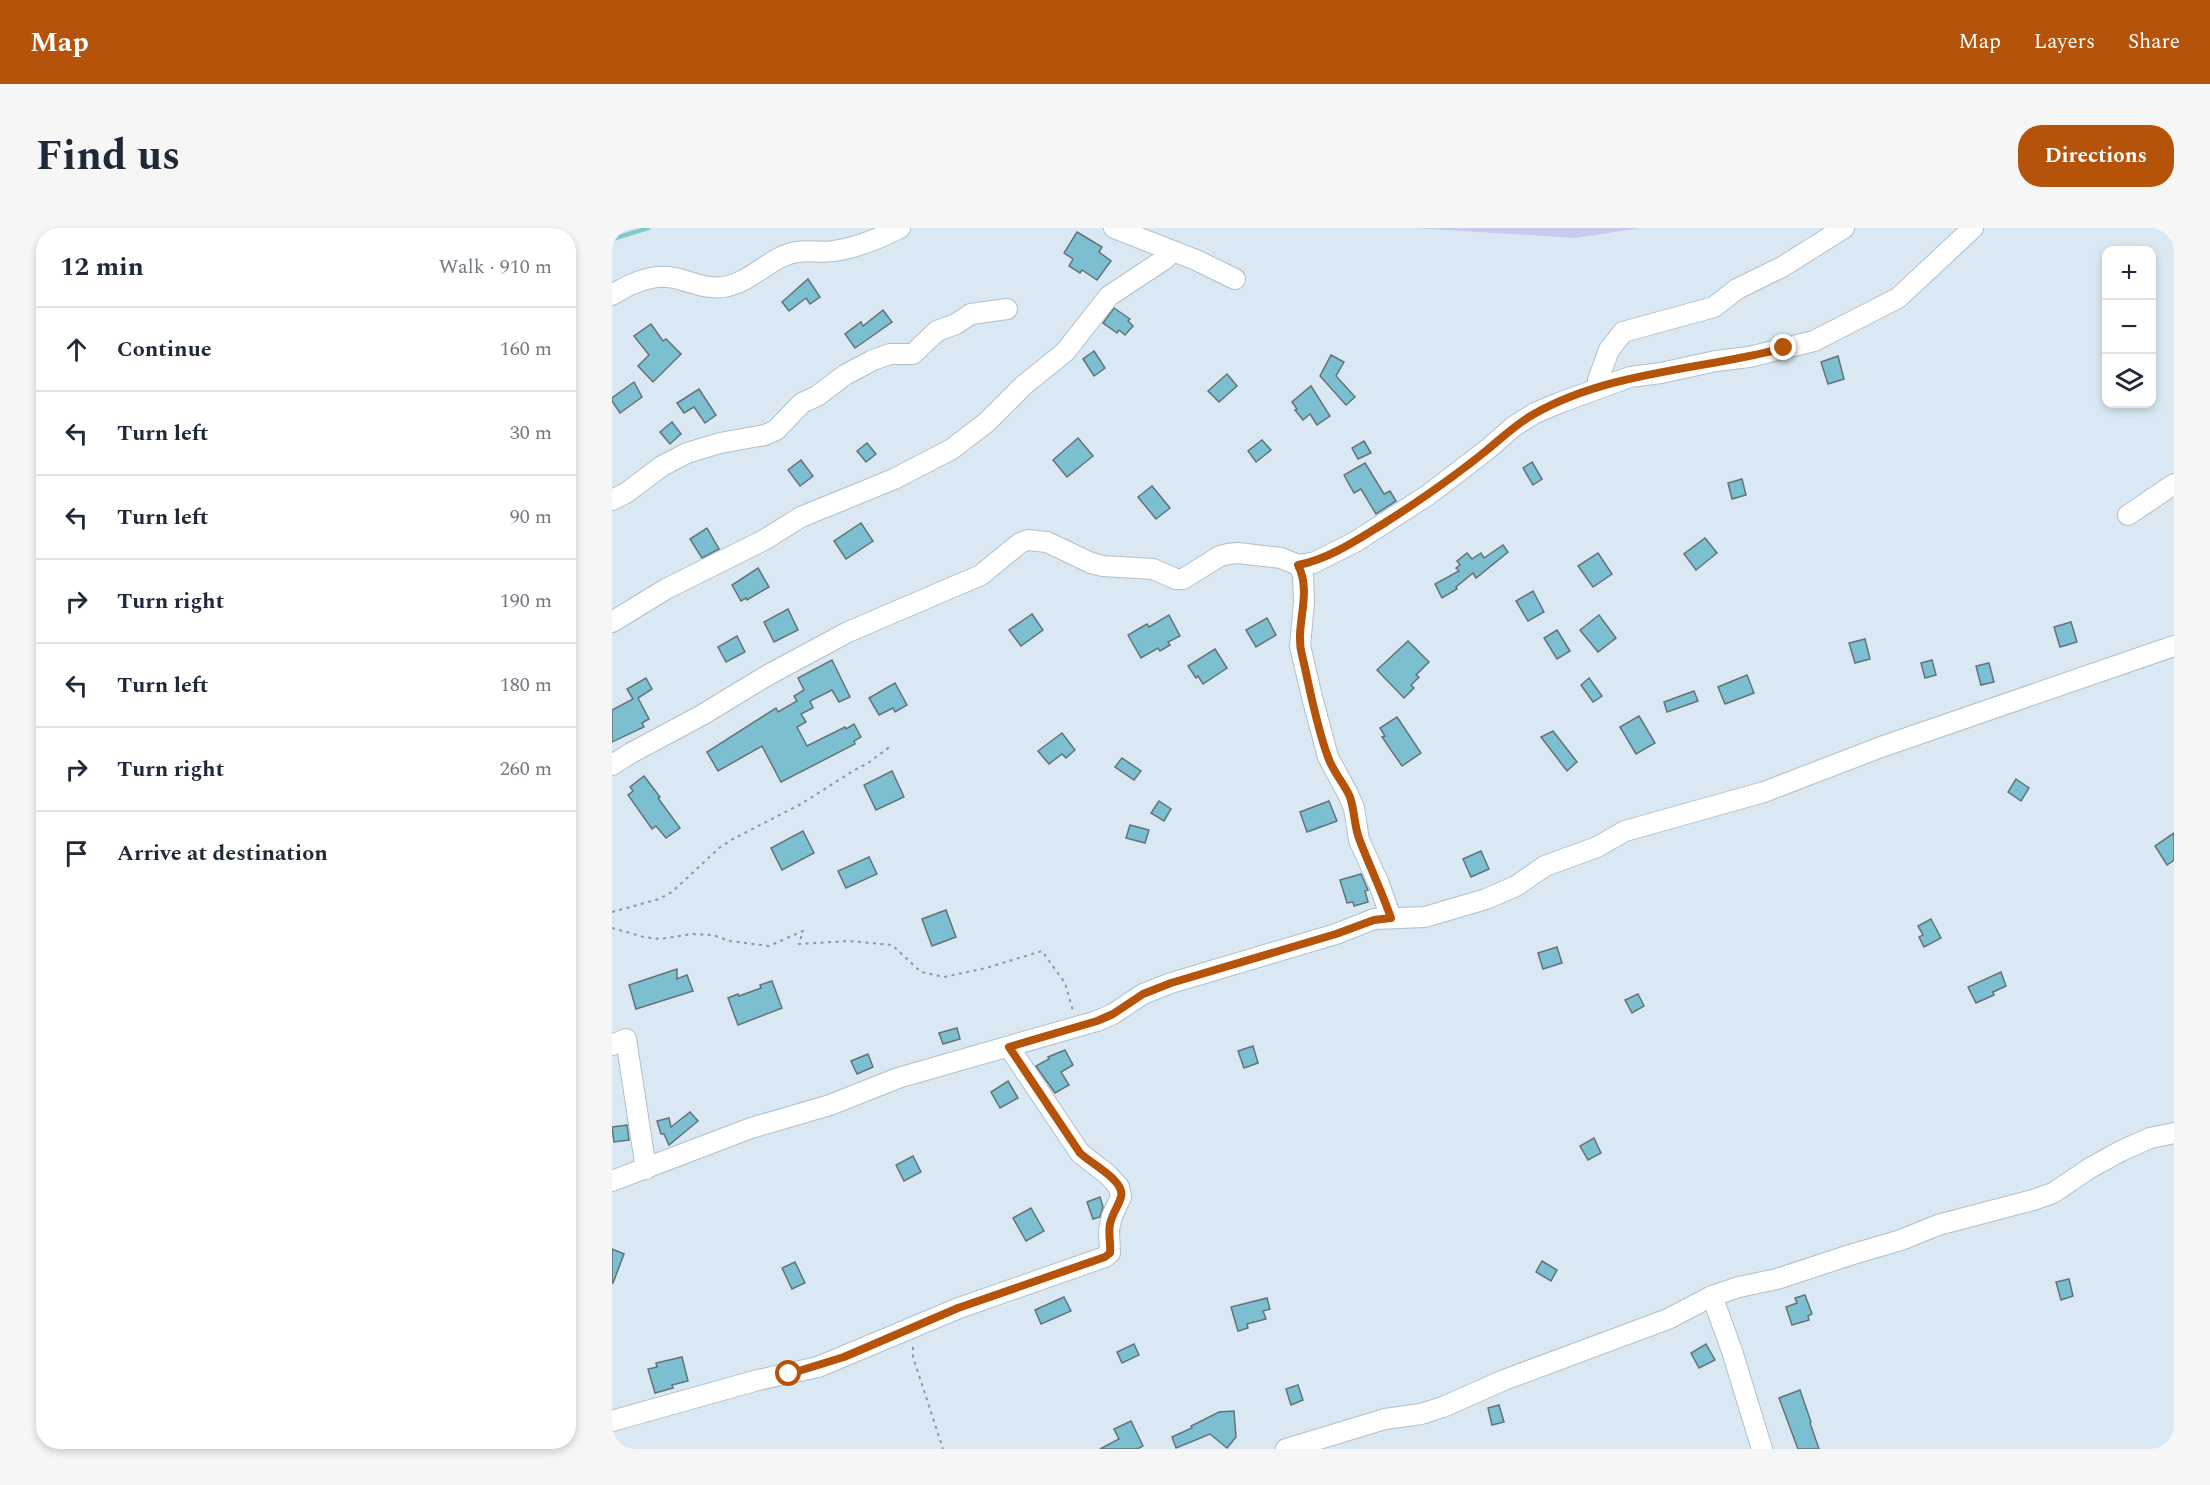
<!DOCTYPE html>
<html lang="en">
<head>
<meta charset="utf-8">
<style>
	:root { --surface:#fff; --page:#f6f6f7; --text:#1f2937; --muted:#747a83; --line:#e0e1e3; --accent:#b45309 }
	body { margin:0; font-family:Spectral,serif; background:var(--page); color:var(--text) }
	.controls { position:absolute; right:18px; top:18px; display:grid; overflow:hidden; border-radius:12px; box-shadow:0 3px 9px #0003 }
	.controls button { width:54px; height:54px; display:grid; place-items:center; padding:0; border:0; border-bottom:2px solid var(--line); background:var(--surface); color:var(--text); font:30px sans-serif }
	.stop { position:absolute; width:18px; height:18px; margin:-14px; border:4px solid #b45309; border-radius:50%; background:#fff }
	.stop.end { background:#b45309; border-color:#fff; box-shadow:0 2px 6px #0008 }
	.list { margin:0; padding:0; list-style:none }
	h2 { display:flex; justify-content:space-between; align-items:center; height:78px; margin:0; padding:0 24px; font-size:26px }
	h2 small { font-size:20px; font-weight:400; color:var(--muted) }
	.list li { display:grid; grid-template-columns:39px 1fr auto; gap:18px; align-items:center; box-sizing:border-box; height:84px; padding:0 24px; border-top:2px solid var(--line) }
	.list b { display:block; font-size:22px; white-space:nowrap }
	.list em { font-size:20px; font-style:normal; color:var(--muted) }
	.icon { flex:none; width:33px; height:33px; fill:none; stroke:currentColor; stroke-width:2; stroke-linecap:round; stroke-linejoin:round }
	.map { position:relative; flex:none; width:1562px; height:1221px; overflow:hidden; border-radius:24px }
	header { display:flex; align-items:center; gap:36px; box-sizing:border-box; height:84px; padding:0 30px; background:var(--accent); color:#fff }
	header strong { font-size:28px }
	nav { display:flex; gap:33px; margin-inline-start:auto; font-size:21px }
	.intro { display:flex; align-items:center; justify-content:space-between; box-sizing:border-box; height:144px; padding:0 36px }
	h1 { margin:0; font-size:42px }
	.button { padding:15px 27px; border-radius:24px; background:var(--accent); color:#fff; font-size:21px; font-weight:700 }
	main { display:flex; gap:36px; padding:0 36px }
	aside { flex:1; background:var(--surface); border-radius:24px; box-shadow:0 3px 9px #0003 }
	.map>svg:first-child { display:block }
</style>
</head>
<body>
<header>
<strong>Map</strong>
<nav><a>Map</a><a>Layers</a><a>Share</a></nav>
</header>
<div class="intro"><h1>Find us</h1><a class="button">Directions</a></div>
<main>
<aside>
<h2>12 min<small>Walk · 910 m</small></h2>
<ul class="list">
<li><svg class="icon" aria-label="ahead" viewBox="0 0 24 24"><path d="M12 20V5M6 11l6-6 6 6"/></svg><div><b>Continue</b></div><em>160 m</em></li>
<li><svg class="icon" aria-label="left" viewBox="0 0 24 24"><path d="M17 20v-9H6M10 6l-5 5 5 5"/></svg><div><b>Turn left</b></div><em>30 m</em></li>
<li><svg class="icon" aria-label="left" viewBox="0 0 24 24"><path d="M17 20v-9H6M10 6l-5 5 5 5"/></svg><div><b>Turn left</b></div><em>90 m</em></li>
<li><svg class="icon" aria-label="right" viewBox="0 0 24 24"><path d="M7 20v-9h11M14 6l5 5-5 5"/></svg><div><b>Turn right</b></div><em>190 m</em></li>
<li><svg class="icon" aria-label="left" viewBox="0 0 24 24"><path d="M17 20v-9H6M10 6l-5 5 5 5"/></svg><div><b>Turn left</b></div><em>180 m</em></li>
<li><svg class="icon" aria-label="right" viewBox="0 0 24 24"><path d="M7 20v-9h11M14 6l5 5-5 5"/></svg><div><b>Turn right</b></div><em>260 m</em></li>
<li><svg class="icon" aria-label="arrive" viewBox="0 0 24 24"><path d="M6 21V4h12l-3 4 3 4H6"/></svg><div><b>Arrive at destination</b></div></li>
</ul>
</aside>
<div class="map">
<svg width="1562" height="1221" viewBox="0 0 1562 1221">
	<rect width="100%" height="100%" fill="#d9e8f2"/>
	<polygon fill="#c9cbee" points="803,0 1029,0 964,10"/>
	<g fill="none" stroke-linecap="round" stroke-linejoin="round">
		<polyline stroke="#82cac7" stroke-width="4.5" points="0,11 36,0"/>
	</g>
	<g fill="#7bbfd0" stroke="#637377" stroke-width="1.5">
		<polygon points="465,4 490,19 487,24 499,33 485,52 470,42 468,45 457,38 461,31 452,25"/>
		<polygon points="196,51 208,69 198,76 194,70 177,83 170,74"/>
		<polygon points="502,80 518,91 516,93 521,98 513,107 507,102 505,105 491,95"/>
		<polygon points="271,82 280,94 243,120 233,106 249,94 251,98"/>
		<polygon points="39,96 51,113 54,111 69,126 41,154 26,138 37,127 22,108"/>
		<polygon points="482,123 493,140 482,148 471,131"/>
		<polygon points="719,127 732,134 724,148 743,169 734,177 708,148"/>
		<polygon points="1226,128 1232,151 1216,156 1209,134"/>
		<polygon points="615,146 625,158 607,174 596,163"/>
		<polygon points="22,154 30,169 8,185 0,173 0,170"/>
		<polygon points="699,158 718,188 705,197 698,186 691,192 683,182 685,181 680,174"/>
		<polygon points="87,161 104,187 93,195 82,179 72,185 65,175"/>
		<polygon points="60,194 69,206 58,216 48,204"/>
		<polygon points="466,210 481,228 455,249 441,232"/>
		<polygon points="650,212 659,222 644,234 636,223"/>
		<polygon points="752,213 759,225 746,231 740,220"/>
		<polygon points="255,215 264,226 254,234 245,223"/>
		<polygon points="189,232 201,248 188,258 176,242"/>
		<polygon points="920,234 930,251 921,257 911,240"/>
		<polygon points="753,235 772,266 778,263 784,273 764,286 749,261 742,265 732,247"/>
		<polygon points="1130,251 1134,267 1120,271 1116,255"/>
		<polygon points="540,258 558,280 544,291 526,269"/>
		<polygon points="249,295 261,313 234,331 222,313"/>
		<polygon points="95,300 107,321 90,330 78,311"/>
		<polygon points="1093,310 1105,325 1084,342 1072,326"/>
		<polygon points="891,317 896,324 864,350 861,345 844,359 845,361 830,370 823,356 847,343 844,340 848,337 845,333 855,325 860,331 869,325 872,330"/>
		<polygon points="986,325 1000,346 981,359 966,338"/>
		<polygon points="146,340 157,359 135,372 134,370 129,373 120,357"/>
		<polygon points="921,363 932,384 916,393 904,373"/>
		<polygon points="176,381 186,402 162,414 152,394"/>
		<polygon points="420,386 431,402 409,418 397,402"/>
		<polygon points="557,387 568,408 556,414 558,417 548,423 546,420 529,430 516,407 535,396 537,399"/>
		<polygon points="987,387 1004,410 986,424 968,402"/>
		<polygon points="655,390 664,407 644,419 634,402"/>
		<polygon points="1459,394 1465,414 1448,419 1442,399"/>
		<polygon points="945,402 958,423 945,431 932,410"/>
		<polygon points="125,408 133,424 114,434 106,419"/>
		<polygon points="1253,411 1258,431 1243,435 1237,415"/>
		<polygon points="796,413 817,434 804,447 807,449 799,457 802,460 792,470 765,442"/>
		<polygon points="603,421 615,440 591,456 586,448 584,450 576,438"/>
		<polygon points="220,432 238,469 227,474 220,462 198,473 201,480 189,486 194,494 185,499 195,518 233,499 234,501 242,496 249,509 242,513 243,516 169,554 150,518 106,543 95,524 164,480 166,484 185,473 182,468 192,462 186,450"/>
		<polygon points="1320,432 1324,447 1313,450 1309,435"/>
		<polygon points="1377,435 1382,454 1369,457 1364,438"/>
		<polygon points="1135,447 1142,465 1113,476 1106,459"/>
		<polygon points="34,450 40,461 26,470 37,491 30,495 32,499 0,514 0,482 21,471 15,461"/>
		<polygon points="977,450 990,468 981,474 969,457"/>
		<polygon points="283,455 295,477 283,484 281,480 267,487 257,470"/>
		<polygon points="1082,463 1086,473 1055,484 1052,474"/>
		<polygon points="1027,488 1043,515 1024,526 1008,499"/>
		<polygon points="785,489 809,525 790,538 770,509 773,508 768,500"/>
		<polygon points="941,503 965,534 955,543 929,509"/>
		<polygon points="450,505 463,522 454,530 450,526 437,536 426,523"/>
		<polygon points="510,530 529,543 522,552 503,539"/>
		<polygon points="280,543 292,569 264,582 252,557"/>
		<polygon points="32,548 48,569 46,570 68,600 54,610 44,598 40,601 16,567 21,563 18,559"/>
		<polygon points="1404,551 1417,560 1409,573 1396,564"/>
		<polygon points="547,573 559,581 552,593 539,585"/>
		<polygon points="717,573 725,593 695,604 688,584"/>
		<polygon points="518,597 537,602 533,615 514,610"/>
		<polygon points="191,603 202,625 170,642 159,620"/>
		<polygon points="1562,605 1562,632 1555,637 1543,618"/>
		<polygon points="869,623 877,641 859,649 851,631"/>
		<polygon points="257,629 265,646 234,660 226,643"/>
		<polygon points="749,646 756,662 753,663 756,674 742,678 741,674 735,675 728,652"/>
		<polygon points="334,682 344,709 320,718 310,691"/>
		<polygon points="1319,691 1329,710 1312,719 1307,709 1311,707 1306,698"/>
		<polygon points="945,719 950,735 931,741 926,725"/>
		<polygon points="65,741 65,751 75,747 81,763 24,781 17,757"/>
		<polygon points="1389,744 1394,758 1381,764 1382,767 1364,775 1356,759"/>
		<polygon points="160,753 170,780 126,797 116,770 126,766 127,768 149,760 148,757"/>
		<polygon points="1026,766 1032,778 1020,785 1013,772"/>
		<polygon points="345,800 348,811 331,816 327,805"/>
		<polygon points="641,818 646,835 632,840 626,823"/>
		<polygon points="453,822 461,837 449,844 457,857 443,865 424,838 437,831 436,829"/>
		<polygon points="256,826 261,839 245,846 239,833"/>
		<polygon points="396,853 406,870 388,880 379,864"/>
		<polygon points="78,884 86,893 57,917 52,906 49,906 45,893 57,890 59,899"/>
		<polygon points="15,897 17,912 2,914 0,899"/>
		<polygon points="982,910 989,925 976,932 968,918"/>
		<polygon points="301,928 309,944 292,953 284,937"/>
		<polygon points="488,969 491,979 488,989 481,991 475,974"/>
		<polygon points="419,980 432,1003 414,1013 401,990"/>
		<polygon points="0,1021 12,1026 1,1055 0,1055"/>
		<polygon points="930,1033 945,1042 939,1053 924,1044"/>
		<polygon points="183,1034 193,1055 180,1061 170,1040"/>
		<polygon points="1457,1051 1461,1068 1449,1072 1444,1054"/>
		<polygon points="1193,1067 1200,1086 1196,1088 1197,1092 1180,1097 1174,1079 1185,1075 1183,1070"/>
		<polygon points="452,1069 459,1083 429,1096 423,1082"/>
		<polygon points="655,1070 658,1081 651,1083 654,1091 635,1096 636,1100 626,1103 619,1079"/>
		<polygon points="522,1116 527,1127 510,1135 505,1124"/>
		<polygon points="1094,1116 1103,1132 1087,1140 1079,1125"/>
		<polygon points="70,1129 76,1153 60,1157 61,1160 43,1165 36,1141 45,1139 44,1135"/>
		<polygon points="686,1157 691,1172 679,1177 674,1161"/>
		<polygon points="1188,1162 1199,1194 1198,1195 1207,1221 1186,1221 1167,1170"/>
		<polygon points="887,1177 892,1194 880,1197 876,1180"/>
		<polygon points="622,1183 624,1209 615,1220 598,1206 564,1220 560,1209 580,1200 579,1198 607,1184"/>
		<polygon points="519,1193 531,1218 525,1221 488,1221 507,1211 502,1201"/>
	</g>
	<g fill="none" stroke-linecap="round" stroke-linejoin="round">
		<defs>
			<g id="minor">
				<polyline points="502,0 584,32 623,51"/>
				<path d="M0,67C15,57 38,47 56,49C75,51 92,62 111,59C140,55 158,28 185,24C197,22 210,25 222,23C244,20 268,10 288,0"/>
				<polyline points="986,160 986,152 997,122 1011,104 1102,79 1125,61 1170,39 1232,0"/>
				<polyline points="0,272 14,265 50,238 75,225 108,215 153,207 164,202 190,175 205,168 233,147 261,132 278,126 301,126 325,103 344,96 359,86 395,81"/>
				<polyline points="1516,287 1562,256"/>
				<polyline points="686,337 701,335 743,314 816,267 876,221 901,199 923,185 947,175 1018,149 1049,145 1104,133 1137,129 1202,113 1286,70 1361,0"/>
				<polyline points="0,394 54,361 152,312 189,289 282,251 340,221 375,194 412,157 453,124 497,68 553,31 561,23"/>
				<polyline points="0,537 19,525 90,487 156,447 236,404 369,347 408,315 416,312 435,314 479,335 491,338 541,341 564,351 571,351 608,328 616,326 626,325 669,330 686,337 691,346 692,374 688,418 700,469 716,529 736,566 742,580 747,612 767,656 779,690"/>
				<polyline points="0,817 14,811 34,941"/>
				<polyline points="0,953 139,900 218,877 286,850 485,793 501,786 531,766 559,755 724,706 762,691 813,689 874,671 904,658 933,638 985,619 1013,603 1152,564 1269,519 1562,418"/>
				<polyline points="1100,1068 1120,1123 1150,1221"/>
				<polyline points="0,1193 146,1152 206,1139 347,1080 493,1029 498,1025 497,1002 500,988 509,969 507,959 495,946 468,925 397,819"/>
				<polyline points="674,1221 773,1191 809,1186 831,1179 892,1152 1056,1091 1100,1068 1127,1059 1165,1051 1238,1027 1289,1012 1326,997 1421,972 1441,965 1478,940 1509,923 1538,910 1562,905"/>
			</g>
		</defs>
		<use href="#minor" stroke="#b1bfc9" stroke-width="22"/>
		<g stroke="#8c979f" stroke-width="2" stroke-dasharray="3 4.5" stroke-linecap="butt">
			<polyline points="0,684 47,671 60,664 107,620 121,611 189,576 241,543 256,535 279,518"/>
			<polyline points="0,700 32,709 48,711 80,706 101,707 118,713 157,718 191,703 187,716 237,713 280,717 309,744 332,749 374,740 430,723 453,755 461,783"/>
			<polyline points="301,1119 301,1129 331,1221"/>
		</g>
		<use href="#minor" stroke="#fff" stroke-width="20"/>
	</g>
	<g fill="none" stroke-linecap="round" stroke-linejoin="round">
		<path stroke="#b45309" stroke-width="8" d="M177,1146L232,1129L346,1080L493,1029L498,1025C499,1015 496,1006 498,996C500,986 506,979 509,969C514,953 478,935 468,925L397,819L485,793L501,786L531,766L559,755L724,706L762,692L779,690C770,664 758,639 748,613C742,599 743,584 738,569C732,555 721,544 716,529C704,497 698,461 690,427C682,398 701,366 686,337C717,331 745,312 771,296C807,273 842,249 875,222C891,209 904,196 922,186C998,143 1089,142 1172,120"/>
	</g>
</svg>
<div class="controls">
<button>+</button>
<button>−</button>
<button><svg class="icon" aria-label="layers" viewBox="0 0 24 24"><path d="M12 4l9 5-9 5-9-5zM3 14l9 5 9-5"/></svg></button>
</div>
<div class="stop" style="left:177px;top:1146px"></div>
<div class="stop end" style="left:1172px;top:120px"></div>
</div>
</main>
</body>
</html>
